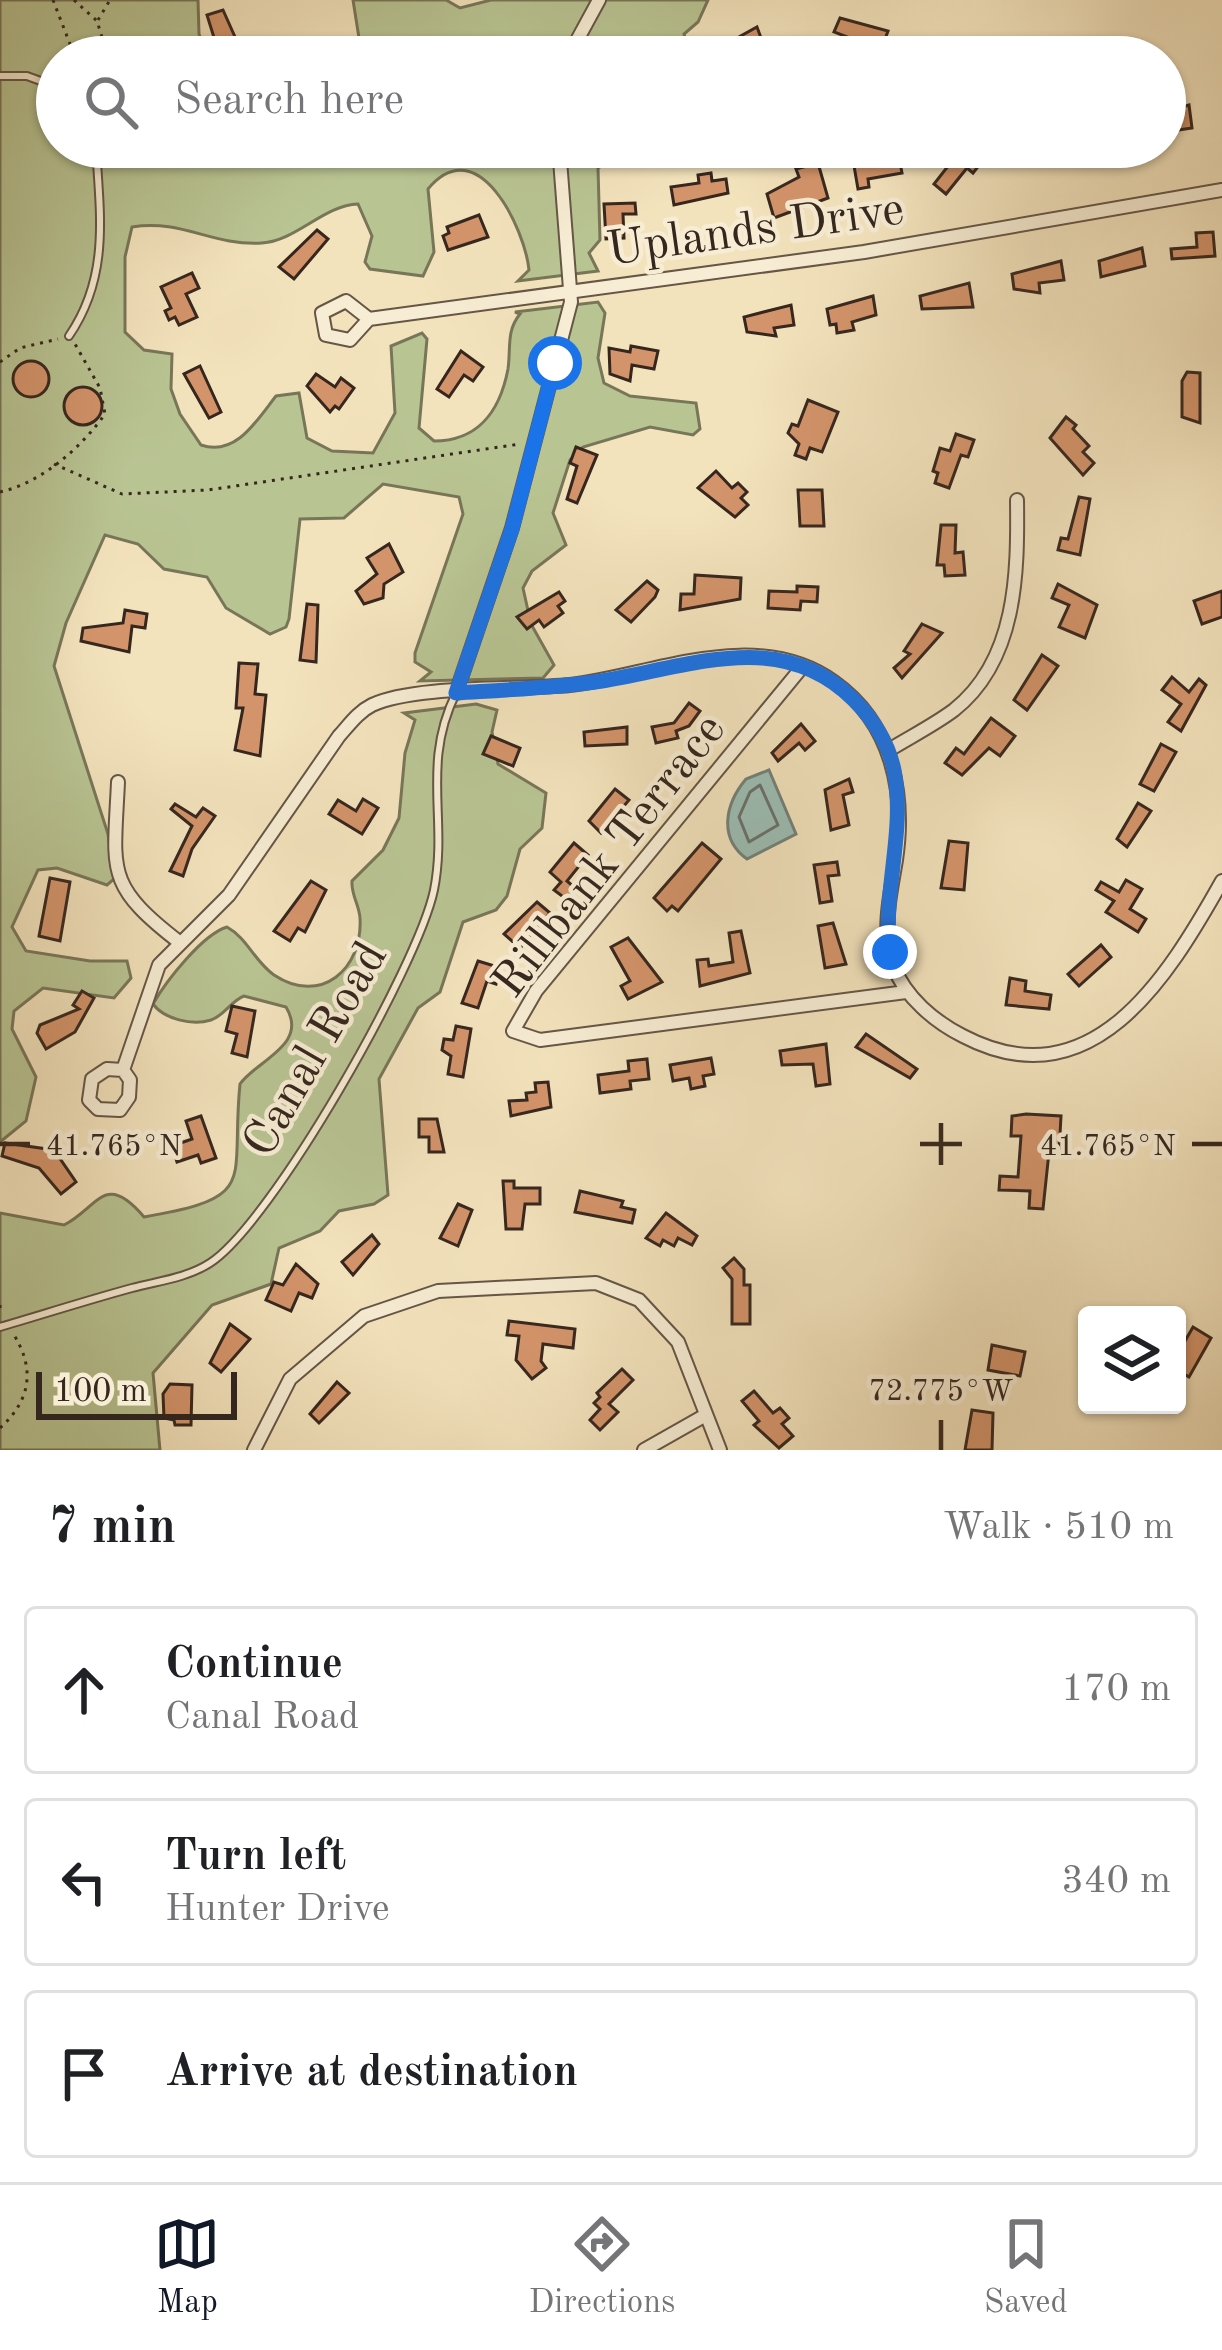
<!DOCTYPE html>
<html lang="en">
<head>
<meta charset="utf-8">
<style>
	:root { --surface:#fff; --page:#f6f6f6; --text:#202124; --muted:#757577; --line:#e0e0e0; --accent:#111827 }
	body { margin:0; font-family:"Old Standard TT",serif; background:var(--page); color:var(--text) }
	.controls { position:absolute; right:36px; bottom:36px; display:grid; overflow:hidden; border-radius:12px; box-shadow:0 3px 9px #0004 }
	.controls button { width:108px; height:108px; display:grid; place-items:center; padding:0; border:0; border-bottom:3px solid var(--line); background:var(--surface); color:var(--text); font:60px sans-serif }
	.scale { position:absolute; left:36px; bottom:30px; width:201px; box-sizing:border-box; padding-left:12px; border:6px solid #36271e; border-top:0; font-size:33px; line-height:42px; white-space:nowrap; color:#36271e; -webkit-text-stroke:9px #f7edd4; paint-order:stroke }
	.stop { position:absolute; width:36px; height:36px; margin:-27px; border:9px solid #1a73e8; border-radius:50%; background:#fff }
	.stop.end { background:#1a73e8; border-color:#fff; box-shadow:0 3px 12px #0008 }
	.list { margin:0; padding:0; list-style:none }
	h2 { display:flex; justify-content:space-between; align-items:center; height:156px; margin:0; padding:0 48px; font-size:51px }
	h2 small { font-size:39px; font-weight:400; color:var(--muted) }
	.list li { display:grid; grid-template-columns:78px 1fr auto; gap:36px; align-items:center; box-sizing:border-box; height:168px; margin:0 24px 24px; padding:0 24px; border:3px solid var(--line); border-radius:12px }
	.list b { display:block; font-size:45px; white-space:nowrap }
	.list p { margin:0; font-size:39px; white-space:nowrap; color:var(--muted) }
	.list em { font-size:39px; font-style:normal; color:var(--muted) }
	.icon { flex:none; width:66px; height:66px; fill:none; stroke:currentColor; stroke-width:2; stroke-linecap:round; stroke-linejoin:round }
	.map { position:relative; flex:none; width:1222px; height:1450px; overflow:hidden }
	.search { position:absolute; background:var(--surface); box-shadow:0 3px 9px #0004; left:36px; right:36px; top:36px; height:132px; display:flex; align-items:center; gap:30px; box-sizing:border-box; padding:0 42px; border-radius:66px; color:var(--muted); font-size:45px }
	.sheet { height:732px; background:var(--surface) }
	nav { display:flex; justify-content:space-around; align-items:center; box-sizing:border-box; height:168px; border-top:3px solid var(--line); background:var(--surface); font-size:33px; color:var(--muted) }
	nav a { display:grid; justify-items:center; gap:6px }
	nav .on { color:var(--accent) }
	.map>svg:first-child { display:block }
</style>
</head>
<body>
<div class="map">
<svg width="1222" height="1450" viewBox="0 0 1222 1450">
	<rect width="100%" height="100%" fill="#f3e3bd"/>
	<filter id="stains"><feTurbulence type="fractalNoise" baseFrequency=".00167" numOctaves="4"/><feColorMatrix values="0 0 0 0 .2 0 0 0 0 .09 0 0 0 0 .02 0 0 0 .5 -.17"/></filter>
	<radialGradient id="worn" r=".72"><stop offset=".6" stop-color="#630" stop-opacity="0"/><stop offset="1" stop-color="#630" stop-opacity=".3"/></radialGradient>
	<g fill="#b9c493" stroke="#787658" stroke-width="3">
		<path d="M0,0H198L199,34L208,57H57V147H661L647,159L621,156L598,168L600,240L589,253L598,271L518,281L529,270C525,229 478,129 428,189L434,252L423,276L370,269L365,262L372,236L358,204C324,205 296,241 262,243C211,246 183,219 132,227L125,257V332L144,350L172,354L171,389L180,414L201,445C236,457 257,420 276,396L299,393L307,438L332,451L373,453L395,413L391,346L422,333L427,339L419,428L434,441C478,441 500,411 508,369C511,348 506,331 520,314L515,312L598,302L605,313L598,358L604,383L630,396L696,403L700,429L693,435L650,427L583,447L570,460L553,513L566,545L532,571L523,588L531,624L554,665L543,678L420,681L431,672L415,662V653L463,514L459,497L383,484L344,518L300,519L289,619L286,627L270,634L226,608L207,577L164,569L138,544L105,535L66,623L54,666L108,834L114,879L107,885L57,868L38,870L12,927L26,951L90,961H127L131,978L114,998L43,988L14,1011L12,1029L36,1077L26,1121L0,1142Z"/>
		<polygon points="353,0 446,0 460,8 491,0 708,0 698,22 684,34 690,57 362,57"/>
		<path d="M476,704L497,710L492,732L498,764L546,793L542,828L520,849L507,896L496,910L463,922L440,992L418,1008L379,1079L388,1195L374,1204L339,1211L320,1231L279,1248L271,1284L212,1305L153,1373L160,1450H0V1213L64,1225C98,1208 104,1170 144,1217C261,1197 230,1183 240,1084C257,1060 309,1045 286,1007L244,996C231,1001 224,1016 211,1020C192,1026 164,1019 153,1004C166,981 203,934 227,927C247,938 255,962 274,975C321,1006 363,969 360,918C359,904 351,895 352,881L383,850L399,818L405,753L415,720L404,713Z"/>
	</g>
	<path fill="#9cbeb5" stroke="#738279" stroke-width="3" d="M769,770L796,834L747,859C718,838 725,804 746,779Z"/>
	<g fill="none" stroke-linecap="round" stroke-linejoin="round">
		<polygon stroke="#69726a" stroke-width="3" points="760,785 778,825 749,842 739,817 750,792"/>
	</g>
	<g fill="#d4946b" stroke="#36271e" stroke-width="3">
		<polygon points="223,10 235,37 239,57 220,57 207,15"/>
		<polygon points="840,18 888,31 881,50 834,32"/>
		<polygon points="757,27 764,46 736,57 703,57"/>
		<polygon points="1189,105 1192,128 1165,132 1165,112"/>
		<polygon points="963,147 984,159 973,173 967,168 946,194 934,184"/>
		<polygon points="1007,147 1059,147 1064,158 1044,166 1039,153 1013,163"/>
		<polygon points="888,154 889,159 899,157 902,173 868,179 869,187 858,189 853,160"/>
		<polygon points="818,163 828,198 774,218 767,194 799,177 796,169"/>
		<polygon points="711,173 712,181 726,179 728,193 674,205 671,187 699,183 698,175"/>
		<polygon points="635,203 636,214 623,214 624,238 606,239 604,204"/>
		<polygon points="479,215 488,237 448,250 443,236 449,233 447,227"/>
		<polygon points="317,230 328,239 294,279 279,267"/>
		<polygon points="1213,232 1215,256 1172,259 1171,249 1197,247 1196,233"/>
		<polygon points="1142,248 1145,266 1101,277 1099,261"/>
		<polygon points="1061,261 1064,280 1039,283 1040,293 1014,289 1012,274"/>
		<polygon points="192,273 199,288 186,294 197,317 179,325 175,317 169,320 165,311 171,308 161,287"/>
		<polygon points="969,283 973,307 922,309 920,296"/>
		<polygon points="873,296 876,315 852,322 854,330 837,333 836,324 830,325 827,309"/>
		<polygon points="791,305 794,325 774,328 776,336 747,332 744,317"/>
		<polygon points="631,346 658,351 654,369 632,365 630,381 610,374 609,348 630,352"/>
		<polygon points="461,351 483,367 473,381 464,375 449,397 437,389"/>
		<circle cx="31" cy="379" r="18"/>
		<polygon points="200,366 221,412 209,418 184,374"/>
		<polygon points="1187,372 1200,373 1200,423 1182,417 1182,381"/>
		<polygon points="316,374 335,387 341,378 354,388 339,409 335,406 330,412 307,386"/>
		<circle cx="83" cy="406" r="19"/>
		<polygon points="808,400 838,412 822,452 810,448 806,459 795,455 799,444 788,433 792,424 798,426"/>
		<polygon points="1066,417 1076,425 1073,429 1089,446 1083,452 1094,463 1083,475 1050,438"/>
		<polygon points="956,434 974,440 968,457 961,455 949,488 935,483 938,473 933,471 940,448 950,451"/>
		<polygon points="576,447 597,455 577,503 567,499 577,466 570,463"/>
		<polygon points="716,471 732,488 738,483 747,492 741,498 748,505 735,517 698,488"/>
		<polygon points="798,490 822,490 824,526 800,526"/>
		<polygon points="1079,497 1090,499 1080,555 1058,550 1061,538 1068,539"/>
		<polygon points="941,525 956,525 955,553 963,552 965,575 945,576 944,565 937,565"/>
		<polygon points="389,544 403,572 384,584 383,598 364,604 356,591 377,574 367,558"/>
		<polygon points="695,575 741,578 740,599 680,610 681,594 694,594"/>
		<polygon points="647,581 658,590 655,597 631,622 616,610"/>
		<polygon points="1058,584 1097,605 1085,638 1059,627 1069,605 1052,598"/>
		<polygon points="797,586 818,587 817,602 801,601 800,610 768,608 769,591 797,592"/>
		<polygon points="1222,591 1222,617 1202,624 1194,601"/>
		<polygon points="559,592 565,601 558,606 563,613 544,627 539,620 527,629 517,617"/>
		<polygon points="307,604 318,605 316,662 300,660"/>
		<polygon points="125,610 147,614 145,628 132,626 129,652 81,641 83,628 123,623"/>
		<polygon points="922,624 942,633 902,678 894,668 910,654 904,651"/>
		<polygon points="1042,655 1058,666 1027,710 1014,700"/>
		<polygon points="239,663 258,664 255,694 266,695 260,756 235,750 243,708 236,708"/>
		<polygon points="1172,677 1189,692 1199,679 1206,685 1181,731 1168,722 1181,704 1162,690"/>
		<polygon points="689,703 700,711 689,726 676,731 678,738 656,743 652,727 674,723"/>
		<polygon points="991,718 1015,736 1000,756 989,748 962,775 945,763 956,748 964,754"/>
		<polygon points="801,724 815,741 805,750 799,743 778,761 772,753"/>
		<polygon points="627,727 627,744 585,746 584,732"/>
		<polygon points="491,736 520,748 513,766 483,754"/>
		<polygon points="1161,744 1176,752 1154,791 1140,784"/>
		<polygon points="849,779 853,792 843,795 849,825 831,830 825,790"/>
		<polygon points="615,789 629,800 601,833 589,821"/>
		<polygon points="363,799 378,808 362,834 329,814 338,800 356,811"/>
		<polygon points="1138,803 1151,811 1127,847 1117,839"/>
		<polygon points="175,804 196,817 203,808 215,816 192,849 183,876 170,871 192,826 171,809"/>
		<polygon points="949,841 968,843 964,890 941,888"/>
		<polygon points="574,843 588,855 567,881 575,888 566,899 554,890 561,882 550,872"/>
		<polygon points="702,843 721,859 678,911 672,906 667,911 654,898"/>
		<polygon points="837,862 839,875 828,876 832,901 820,903 814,865"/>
		<polygon points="50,878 70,882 60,941 39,936"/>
		<polygon points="1126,880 1142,889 1130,909 1146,919 1138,932 1106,912 1114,901 1096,890 1101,882 1119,892"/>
		<polygon points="311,881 326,890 305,932 298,928 290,941 274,931"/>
		<polygon points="537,902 550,913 520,948 504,934"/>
		<polygon points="833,923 846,964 825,968 818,926"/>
		<polygon points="741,931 750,973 700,986 697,960 708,959 709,966 733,962 729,933"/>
		<polygon points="628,938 662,982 628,999 621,986 630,981 611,947"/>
		<polygon points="1101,945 1111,957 1079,986 1068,974"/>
		<polygon points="478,961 501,968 496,984 487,981 478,1008 462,1003"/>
		<polygon points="1010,978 1026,981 1025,991 1051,995 1049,1009 1006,1005"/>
		<polygon points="82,991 94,998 75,1032 46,1049 37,1033 40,1025 79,1009 73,1005"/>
		<polygon points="232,1006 255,1011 247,1057 232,1053 237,1034 226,1031"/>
		<polygon points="456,1026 471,1029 463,1077 448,1074 451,1056 442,1050 444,1039 453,1040"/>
		<polygon points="866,1034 917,1069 910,1078 856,1047"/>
		<polygon points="826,1044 830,1084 816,1086 813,1064 782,1065 780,1051"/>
		<polygon points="711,1058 714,1074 703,1076 705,1086 691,1089 689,1078 673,1081 670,1065"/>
		<polygon points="647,1059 649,1079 630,1081 631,1089 600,1093 598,1075 629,1071 628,1061"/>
		<polygon points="548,1082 551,1107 511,1116 509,1101 527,1100 526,1093 536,1092 535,1083"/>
		<polygon points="1026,1114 1061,1116 1059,1152 1049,1152 1043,1209 1029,1208 1030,1191 999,1190 1000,1176 1018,1177 1021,1136 1011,1136 1012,1116"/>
		<polygon points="201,1116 216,1158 201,1163 198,1155 177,1162 172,1146 192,1139 186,1121"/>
		<polygon points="419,1119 437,1119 444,1152 429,1152 429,1137 419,1137"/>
		<polygon points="5,1143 54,1150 76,1182 61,1194 39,1168 2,1156"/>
		<polygon points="503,1181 514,1181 514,1188 540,1188 540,1204 525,1204 522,1229 506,1229"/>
		<polygon points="580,1191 623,1201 621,1207 635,1210 632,1223 575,1212"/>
		<polygon points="458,1204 472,1210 458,1246 440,1238"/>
		<polygon points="666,1213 697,1236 692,1245 678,1238 674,1246 663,1240 660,1246 646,1238"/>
		<polygon points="372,1235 379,1244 353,1275 342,1262"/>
		<polygon points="734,1258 744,1269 744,1285 750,1285 750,1324 732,1324 732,1279 723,1268"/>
		<polygon points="296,1264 318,1284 312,1298 299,1293 291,1311 266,1300 274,1282 283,1285"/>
		<polygon points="509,1321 575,1329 573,1348 543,1344 541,1361 546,1368 532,1379 516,1360 519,1336 507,1335"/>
		<polygon points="230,1324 250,1339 221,1372 210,1363"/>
		<polygon points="1193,1327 1211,1338 1189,1377 1177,1370 1177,1355"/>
		<polygon points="992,1345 1025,1352 1020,1376 988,1370"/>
		<polygon points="622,1369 633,1380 609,1404 618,1412 600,1430 590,1420 600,1409 594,1403 600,1397 597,1393"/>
		<polygon points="337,1382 349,1393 319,1423 310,1414"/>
		<polygon points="170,1384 192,1385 191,1425 175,1425 174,1420 164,1418 163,1394"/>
		<polygon points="754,1391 773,1413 780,1408 789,1418 782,1424 793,1436 779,1448 754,1425 759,1421 742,1401"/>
		<polygon points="972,1410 993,1413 992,1450 965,1450"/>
	</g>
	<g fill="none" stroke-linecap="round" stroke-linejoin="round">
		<defs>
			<g id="lane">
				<polyline points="0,76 27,76 57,87"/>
				<path d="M69,336C110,276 100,215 96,147"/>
				<path d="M0,1327C44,1314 88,1300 132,1288C158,1281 187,1278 210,1263C272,1223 418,966 434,890C448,819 421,764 456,693"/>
			</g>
			<g id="street">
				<polyline points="568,57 599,0"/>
				<polyline points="369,319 346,301 322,313 326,335 350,340 369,319 864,252 1222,190"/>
				<polyline points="803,666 536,991 513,1031 540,1040 906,992"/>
				<polyline points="456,693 512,528 571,302 559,147"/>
				<path d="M889,750C910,737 934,725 954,710C1017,660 1018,573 1017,500"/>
				<path d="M118,782C114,871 104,884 179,942"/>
				<path d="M123,1070L107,1069L92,1079L89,1100L98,1109L120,1110L129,1097L130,1080L123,1070L159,965L229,895L339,736C349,725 358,712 372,705C414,685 519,690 570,685C654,675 756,626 834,682C892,723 906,793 896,860C890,897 881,930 894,967C905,997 935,1022 963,1036C1091,1103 1167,979 1222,881"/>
				<polyline points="254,1450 290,1379 364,1316 438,1291 596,1283 639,1300 678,1342 720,1450"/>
				<polyline points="644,1450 704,1416"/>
			</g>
		</defs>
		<use href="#lane" stroke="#655646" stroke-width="10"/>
		<use href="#street" stroke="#655646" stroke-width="16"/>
		<g stroke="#36271e" stroke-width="3" stroke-dasharray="3 6" stroke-linecap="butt">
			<polyline points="53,0 75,57"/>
			<polyline points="74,0 97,21 108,57"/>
			<polyline points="98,20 110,0"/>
			<polyline points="0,362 20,348 58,339"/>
			<polyline points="54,464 122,494 208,490 520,444"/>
			<path d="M0,492C41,483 81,448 105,414L100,388L75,344"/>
			<polyline points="0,1305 0,1310"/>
			<path d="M0,1428C31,1400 36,1368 12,1332"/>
		</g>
		<use href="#lane" stroke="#f7edd4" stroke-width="6"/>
		<use href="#street" stroke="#f7edd4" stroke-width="12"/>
	</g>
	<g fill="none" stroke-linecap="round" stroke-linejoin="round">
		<path stroke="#1a73e8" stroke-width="15" d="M555,363L512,529L456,693C505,690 554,688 602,681C689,667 782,627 854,700C874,720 888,742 894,770C906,832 882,891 890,952"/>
	</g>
	<path fill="none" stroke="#36271e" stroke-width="4.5" d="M941,1123V1165M0,1144H30M920,1144H962M1192,1144H1222M941,1420V1450"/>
	<g text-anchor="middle" stroke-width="9" stroke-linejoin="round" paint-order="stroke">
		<g font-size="48" fill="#36271e" stroke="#f7edd4">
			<text transform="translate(755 227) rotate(-8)" y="17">Uplands Drive</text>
			<text transform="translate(607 854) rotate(-52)" y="17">Rillbank Terrace</text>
			<text transform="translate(313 1048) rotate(-60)" y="17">Canal Road</text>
		</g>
	</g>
	<g font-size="30" text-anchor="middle" fill="#36271e" stroke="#f7edd4" stroke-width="9" stroke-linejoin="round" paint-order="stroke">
		<text x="114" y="1155">41.765°N</text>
		<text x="1108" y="1155">41.765°N</text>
		<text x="941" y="1400">72.775°W</text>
	</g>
	<rect width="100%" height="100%" filter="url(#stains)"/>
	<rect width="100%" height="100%" fill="url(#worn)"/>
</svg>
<div class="controls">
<button><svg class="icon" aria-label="layers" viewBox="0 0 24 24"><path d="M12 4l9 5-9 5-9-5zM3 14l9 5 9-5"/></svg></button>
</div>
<div class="scale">100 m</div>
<div class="stop" style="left:555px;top:363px"></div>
<div class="stop end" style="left:890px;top:952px"></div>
<div class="search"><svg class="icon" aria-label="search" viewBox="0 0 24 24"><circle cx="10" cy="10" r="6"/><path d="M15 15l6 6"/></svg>Search here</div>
</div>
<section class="sheet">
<h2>7 min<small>Walk · 510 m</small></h2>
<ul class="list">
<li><svg class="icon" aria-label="ahead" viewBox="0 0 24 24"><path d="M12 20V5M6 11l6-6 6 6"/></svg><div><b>Continue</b><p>Canal Road</p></div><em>170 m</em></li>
<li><svg class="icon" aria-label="left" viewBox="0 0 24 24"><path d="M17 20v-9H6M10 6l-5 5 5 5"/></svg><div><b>Turn left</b><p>Hunter Drive</p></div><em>340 m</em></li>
<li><svg class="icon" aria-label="arrive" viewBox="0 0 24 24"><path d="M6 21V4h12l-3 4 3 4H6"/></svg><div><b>Arrive at destination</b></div></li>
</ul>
</section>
<nav>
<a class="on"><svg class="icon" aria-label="map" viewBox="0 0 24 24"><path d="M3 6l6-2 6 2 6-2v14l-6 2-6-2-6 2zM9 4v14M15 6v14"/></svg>Map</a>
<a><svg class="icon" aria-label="directions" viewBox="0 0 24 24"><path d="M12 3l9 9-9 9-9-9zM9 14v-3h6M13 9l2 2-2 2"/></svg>Directions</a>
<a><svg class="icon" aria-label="saved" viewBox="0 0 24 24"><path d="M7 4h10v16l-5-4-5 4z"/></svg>Saved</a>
</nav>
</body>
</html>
